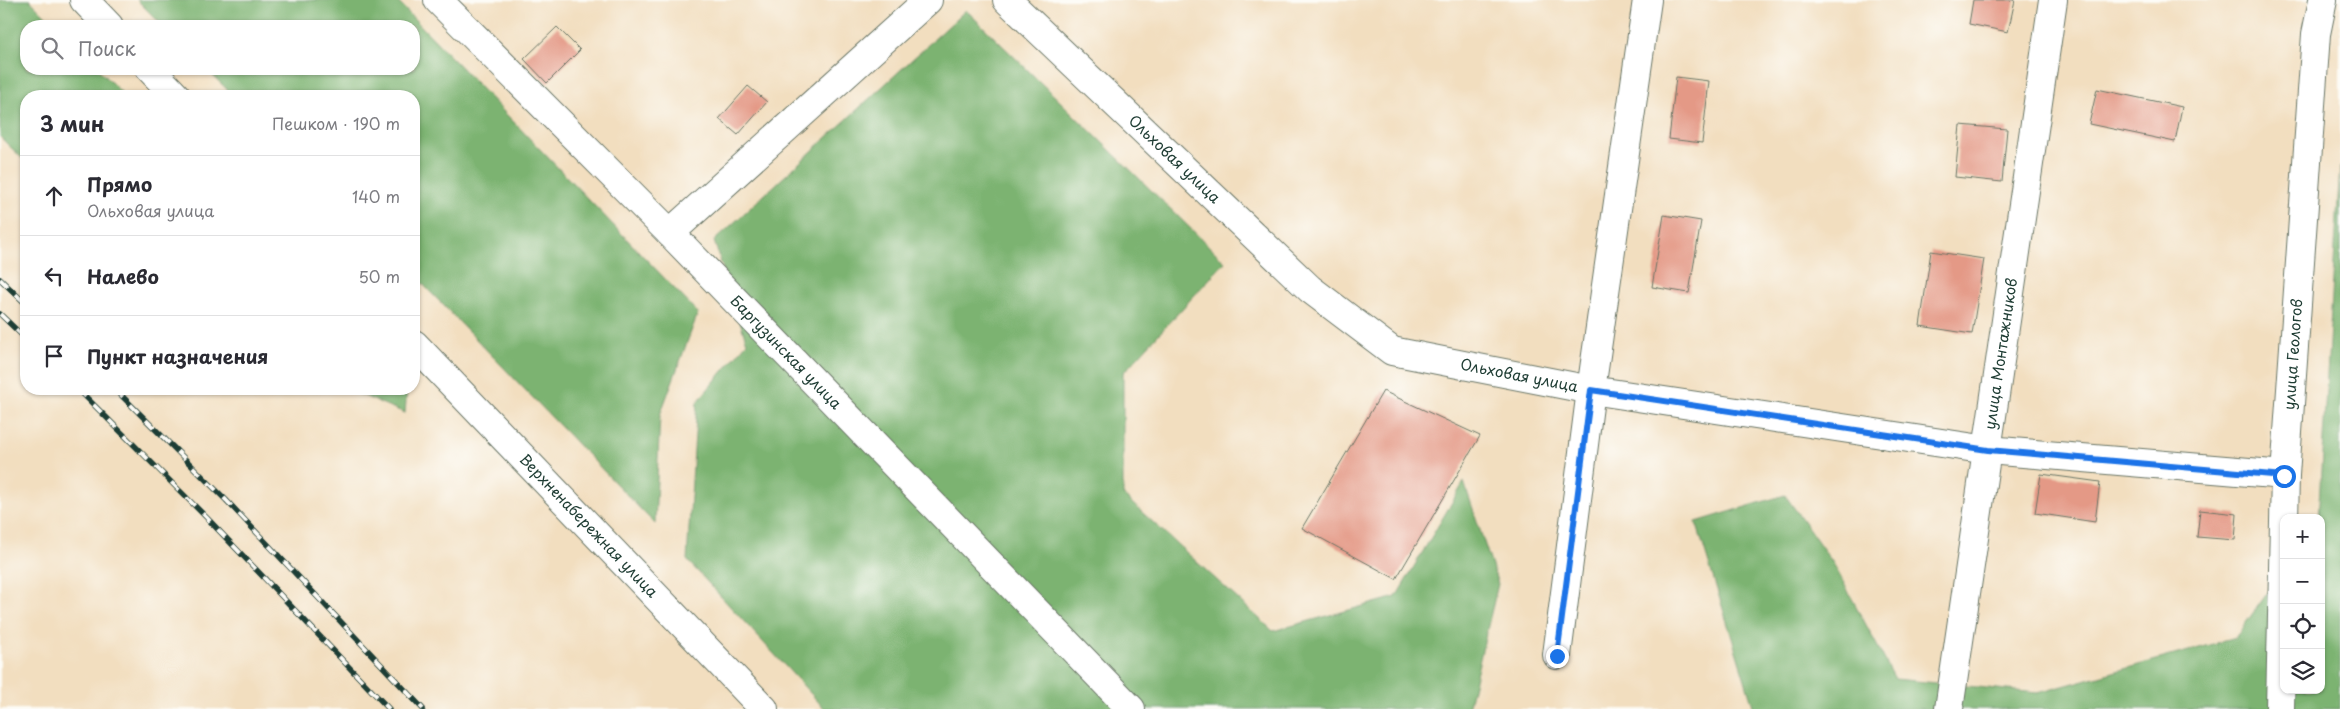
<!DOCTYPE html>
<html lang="ru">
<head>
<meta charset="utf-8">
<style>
	:root { --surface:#fff; --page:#f2f2f3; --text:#2b2b33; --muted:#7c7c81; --line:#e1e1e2 }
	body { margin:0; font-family:"Playpen Sans",sans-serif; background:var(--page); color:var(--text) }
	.controls { position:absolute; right:15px; bottom:15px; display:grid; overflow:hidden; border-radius:10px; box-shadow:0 1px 4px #0004 }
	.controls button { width:45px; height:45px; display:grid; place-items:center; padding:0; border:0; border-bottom:1px solid var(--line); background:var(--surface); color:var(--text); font:25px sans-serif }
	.stop { position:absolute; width:15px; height:15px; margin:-11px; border:4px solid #1a73e8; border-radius:50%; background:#fff }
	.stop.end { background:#1a73e8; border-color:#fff; box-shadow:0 1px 5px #0008 }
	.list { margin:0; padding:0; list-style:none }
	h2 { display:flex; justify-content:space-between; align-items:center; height:65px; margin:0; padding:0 20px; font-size:21px }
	h2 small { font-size:16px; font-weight:400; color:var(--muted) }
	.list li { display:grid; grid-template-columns:32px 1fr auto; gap:15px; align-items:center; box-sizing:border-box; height:80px; padding:0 20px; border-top:1px solid var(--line) }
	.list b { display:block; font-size:19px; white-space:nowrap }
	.list p { margin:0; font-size:16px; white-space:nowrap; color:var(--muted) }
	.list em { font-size:16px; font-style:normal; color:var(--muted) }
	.icon { flex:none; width:28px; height:28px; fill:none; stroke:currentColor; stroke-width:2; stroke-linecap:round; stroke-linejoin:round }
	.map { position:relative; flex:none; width:2340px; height:709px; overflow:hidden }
	.search { position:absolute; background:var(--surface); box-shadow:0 1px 4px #0004; left:20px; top:20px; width:400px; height:55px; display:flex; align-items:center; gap:12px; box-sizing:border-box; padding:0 18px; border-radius:20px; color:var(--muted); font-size:19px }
	.panel { position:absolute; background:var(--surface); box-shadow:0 1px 4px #0004; left:20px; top:90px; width:400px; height:305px; border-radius:20px }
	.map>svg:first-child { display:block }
</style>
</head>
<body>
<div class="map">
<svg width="2340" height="709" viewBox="0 0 2340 709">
	<rect width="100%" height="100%" fill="#fdfcf7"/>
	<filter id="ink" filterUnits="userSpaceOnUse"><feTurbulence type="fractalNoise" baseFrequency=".02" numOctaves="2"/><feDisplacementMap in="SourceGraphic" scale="10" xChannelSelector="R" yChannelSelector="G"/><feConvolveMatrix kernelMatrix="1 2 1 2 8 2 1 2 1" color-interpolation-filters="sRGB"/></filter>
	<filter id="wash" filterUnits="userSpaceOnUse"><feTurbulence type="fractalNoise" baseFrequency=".0096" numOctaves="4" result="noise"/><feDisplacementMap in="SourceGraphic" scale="20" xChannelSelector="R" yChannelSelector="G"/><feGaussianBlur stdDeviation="1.12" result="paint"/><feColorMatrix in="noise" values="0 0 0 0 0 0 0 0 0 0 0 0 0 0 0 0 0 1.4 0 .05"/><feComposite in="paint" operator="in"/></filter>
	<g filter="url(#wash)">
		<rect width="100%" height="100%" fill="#f2debf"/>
		<g fill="#7bb371" stroke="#4d7852">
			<polygon points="0,0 30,0 56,26 26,26 26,69 98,69 125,96 26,96 26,162 0,137"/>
			<polygon points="137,0 396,0 698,313 660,415 655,524 414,275 414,96 234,96 206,69 414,69 414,26 163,26"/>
			<polygon points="966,10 1225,262 1123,373 1123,495 1273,631 1396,597 1464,482 1498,584 1468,709 825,709 687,560 697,402 747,343 714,241"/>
			<polygon points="2340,167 2340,709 1754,709 1696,522 1785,495 1833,563 1895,679 2038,693 2235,638 2284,570 2284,690 2321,690 2321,518 2318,518"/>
			<polygon points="347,389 407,389 405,413"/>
		</g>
		<g id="blocks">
			<g fill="#e49986">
				<polygon points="1973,0 2015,0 2008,32 1969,24"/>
				<polygon points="557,27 580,50 547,83 524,59"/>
				<polygon points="1676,77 1709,81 1702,143 1669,139"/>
				<polygon points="748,86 767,102 738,135 719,119"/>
				<polygon points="2097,89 2182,107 2175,142 2089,124"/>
				<polygon points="1960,125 2007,129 2002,182 1955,177"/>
				<polygon points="1664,215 1701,221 1689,293 1652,287"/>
				<polygon points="1931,251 1984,259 1972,334 1920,326"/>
				<polygon points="1383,391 1480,436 1396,579 1302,528"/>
				<polygon points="2041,474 2100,482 2095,522 2035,513"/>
				<polygon points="2200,510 2237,514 2235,540 2197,537"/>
			</g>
		</g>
	</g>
	<g filter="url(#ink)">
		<use href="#blocks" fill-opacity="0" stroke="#697565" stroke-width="1"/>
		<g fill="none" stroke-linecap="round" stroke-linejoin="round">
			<defs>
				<g id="minor">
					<path id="s1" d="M438,0L670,233L1131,709"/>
					<path id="s2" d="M1007,0L1310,289L1392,351L1591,390L1988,450L2285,475"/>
					<polyline points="670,233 928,0"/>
					<polyline points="1557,655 1591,390 1647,0"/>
					<path id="s3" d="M1949,709L2053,0"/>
					<path id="s4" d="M2280,709L2285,475L2316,34L2323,0"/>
				</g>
				<g id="tertiary">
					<polyline points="84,0 109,26"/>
					<polyline points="150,69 176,96"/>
					<path id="s5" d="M414,344L764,709"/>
				</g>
			</defs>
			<use href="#minor" stroke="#697565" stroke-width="30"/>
			<use href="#tertiary" stroke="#697565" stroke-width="30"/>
			<use href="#minor" stroke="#fff" stroke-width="28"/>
			<use href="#tertiary" stroke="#fff" stroke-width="28"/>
			<defs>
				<g id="rail">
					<polyline points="0,279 26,304"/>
					<polyline points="0,314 26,339"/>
					<polyline points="78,389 207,518 389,709"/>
					<polyline points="115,389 226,500 423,709"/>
				</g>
			</defs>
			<use href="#rail" stroke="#1f3d34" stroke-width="5.5"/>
			<use href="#rail" stroke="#fdfcf7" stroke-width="4" stroke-dasharray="11" stroke-linecap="butt"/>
		</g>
	</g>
	<g fill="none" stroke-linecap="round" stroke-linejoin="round" filter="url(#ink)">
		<polyline stroke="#1a73e8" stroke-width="6" points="1557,656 1591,390 1988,450 2284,476"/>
	</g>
	<g text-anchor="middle" stroke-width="4" stroke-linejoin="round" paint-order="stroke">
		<g font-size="15" fill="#1f3d34" stroke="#fdfcf7">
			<text dy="5" stroke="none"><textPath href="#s2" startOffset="231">Ольховая улица</textPath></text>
			<text dy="5" stroke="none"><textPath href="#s1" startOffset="495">Баргузинская улица</textPath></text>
			<text dy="5" stroke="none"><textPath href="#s4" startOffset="355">улица Геологов</textPath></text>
			<text dy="5" stroke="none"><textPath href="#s3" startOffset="359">улица Монтажников</textPath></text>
			<text dy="5" stroke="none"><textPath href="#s2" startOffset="651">Ольховая улица</textPath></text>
			<text dy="5" stroke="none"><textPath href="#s5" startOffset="252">Верхненабережная улица</textPath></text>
		</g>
	</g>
</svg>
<div class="controls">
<button>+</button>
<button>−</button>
<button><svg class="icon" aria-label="locate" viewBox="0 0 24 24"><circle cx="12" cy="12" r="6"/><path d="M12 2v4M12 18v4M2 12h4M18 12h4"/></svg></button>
<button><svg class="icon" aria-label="layers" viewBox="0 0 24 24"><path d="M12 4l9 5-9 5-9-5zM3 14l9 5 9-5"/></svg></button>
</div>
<div class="stop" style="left:2284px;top:476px"></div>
<div class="stop end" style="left:1557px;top:656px"></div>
<div class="search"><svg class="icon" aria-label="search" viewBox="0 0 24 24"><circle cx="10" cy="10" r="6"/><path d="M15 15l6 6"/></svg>Поиск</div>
<section class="panel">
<h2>3 мин<small>Пешком · 190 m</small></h2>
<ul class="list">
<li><svg class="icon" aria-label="ahead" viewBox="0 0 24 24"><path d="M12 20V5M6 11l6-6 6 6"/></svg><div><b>Прямо</b><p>Ольховая улица</p></div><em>140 m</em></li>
<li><svg class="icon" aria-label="left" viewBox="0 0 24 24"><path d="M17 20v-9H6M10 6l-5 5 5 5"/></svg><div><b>Налево</b></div><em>50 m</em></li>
<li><svg class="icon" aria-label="arrive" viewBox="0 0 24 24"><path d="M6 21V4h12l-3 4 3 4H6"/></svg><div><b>Пункт назначения</b></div></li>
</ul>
</section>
</div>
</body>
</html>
